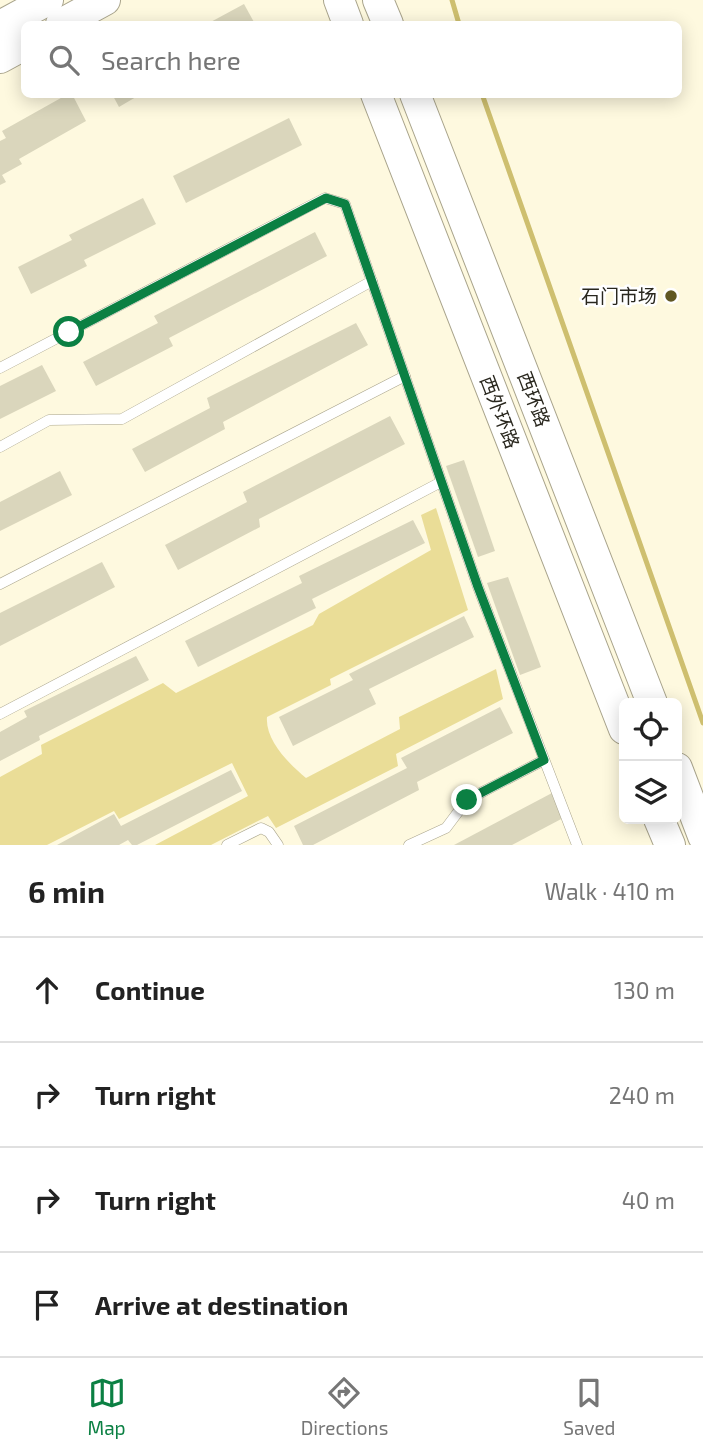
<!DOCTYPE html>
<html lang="en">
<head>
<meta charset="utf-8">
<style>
	:root { --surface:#fff; --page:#f2f2f2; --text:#222; --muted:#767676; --line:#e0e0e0; --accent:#0b8043 }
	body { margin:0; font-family:"Exo 2","Noto Sans SC",sans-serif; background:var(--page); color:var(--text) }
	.controls { position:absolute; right:21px; bottom:21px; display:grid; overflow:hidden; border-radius:10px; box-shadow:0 4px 18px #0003 }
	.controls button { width:63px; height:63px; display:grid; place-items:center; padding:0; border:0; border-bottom:2px solid var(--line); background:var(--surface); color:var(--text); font:35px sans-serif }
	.stop { position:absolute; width:21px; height:21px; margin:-16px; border:5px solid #0b8043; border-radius:50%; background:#fff }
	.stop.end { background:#0b8043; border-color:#fff; box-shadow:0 2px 7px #0008 }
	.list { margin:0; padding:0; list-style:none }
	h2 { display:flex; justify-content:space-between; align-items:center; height:91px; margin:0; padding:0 28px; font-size:30px }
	h2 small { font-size:23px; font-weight:400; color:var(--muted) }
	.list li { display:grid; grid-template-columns:46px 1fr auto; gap:21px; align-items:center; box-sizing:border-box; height:105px; padding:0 28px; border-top:2px solid var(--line) }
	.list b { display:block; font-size:26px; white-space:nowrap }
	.list em { font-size:23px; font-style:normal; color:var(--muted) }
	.icon { flex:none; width:38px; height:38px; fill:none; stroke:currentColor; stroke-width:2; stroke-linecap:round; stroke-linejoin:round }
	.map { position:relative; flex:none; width:703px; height:845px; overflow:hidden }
	.search { position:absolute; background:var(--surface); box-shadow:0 4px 18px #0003; left:21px; right:21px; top:21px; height:77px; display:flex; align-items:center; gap:18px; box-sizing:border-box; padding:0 24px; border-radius:10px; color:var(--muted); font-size:26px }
	.sheet { height:511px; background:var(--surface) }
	nav { display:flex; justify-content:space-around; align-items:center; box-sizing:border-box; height:98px; border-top:2px solid var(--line); background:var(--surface); font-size:19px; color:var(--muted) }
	nav a { display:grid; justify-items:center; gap:4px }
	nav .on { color:var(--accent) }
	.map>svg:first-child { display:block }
</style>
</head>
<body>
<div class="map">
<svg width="703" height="845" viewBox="0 0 703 845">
	<rect width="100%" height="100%" fill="#fef9df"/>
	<path fill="#eadd97" d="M436,508L468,610L330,679L331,685L267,717C265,740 289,764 306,778L400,729L399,717L496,669L503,699L396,754L398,766L276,828L268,816L211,845H155L248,796L232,763L119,819L114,811L47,845H0V777L42,754L41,745L163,683L176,693L313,625L319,614L431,550L421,515Z"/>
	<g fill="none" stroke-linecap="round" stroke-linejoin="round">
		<g stroke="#cebf6f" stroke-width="5">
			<polyline points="452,0 459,24"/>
			<polyline points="482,94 703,723"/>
		</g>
	</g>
	<g fill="#dad6bc">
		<polygon points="244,4 255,24 207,24"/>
		<polygon points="68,94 72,94 86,121 19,159 22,164 2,175 6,182 0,185 0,141 6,138 2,131"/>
		<polygon points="112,94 141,94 119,107"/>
		<polygon points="289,118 302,145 186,203 173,176"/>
		<polygon points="143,198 156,224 84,260 87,266 31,294 18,267 72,240 69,235"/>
		<polygon points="315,232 327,256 169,338 173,346 96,386 83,362 158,323 154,316"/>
		<polygon points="356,323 368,345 223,422 225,429 145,472 132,449 210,408 207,398"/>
		<polygon points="42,365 56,391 0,419 0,386"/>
		<polygon points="390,416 405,444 259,519 260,527 178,570 165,545 247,502 243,492"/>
		<polygon points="464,460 495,551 478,557 446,466"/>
		<polygon points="60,471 72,495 0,531 0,502"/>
		<polygon points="413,520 425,543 312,599 316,608 198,667 185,641 302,583 299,576"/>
		<polygon points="102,562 115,587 0,646 0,613"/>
		<polygon points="508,577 541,667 520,675 487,583"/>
		<polygon points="464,616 474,637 369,689 376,704 293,746 279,717 353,680 349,674"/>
		<polygon points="136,656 149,680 39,736 40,740 0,761 0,732 27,717 24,711"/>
		<polygon points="500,707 513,733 417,782 419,790 313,845 303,845 294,826 407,768 401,758"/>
		<polygon points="231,770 242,791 137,845 132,845 128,840 119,845 57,845 114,814 121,826"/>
		<polygon points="552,793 565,817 512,845 454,845"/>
	</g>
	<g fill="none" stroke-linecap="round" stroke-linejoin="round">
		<defs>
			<g id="lane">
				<polyline points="0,368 325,198 345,204 478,587 577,845"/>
				<polyline points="0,447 49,420 122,419 372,281"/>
				<polyline points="0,584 405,376"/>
				<polyline points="0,714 441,482"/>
				<polyline points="227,845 261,828 269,832 278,845"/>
				<polyline points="409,845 446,828 467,800 544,760"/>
			</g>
			<g id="primary">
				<polyline points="339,0 348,24"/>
				<polyline points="378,0 388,24"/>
				<polyline points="61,24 105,0"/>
				<polyline points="0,26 48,0"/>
				<polyline points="0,58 24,45"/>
				<polyline points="376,94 624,729"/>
				<polyline points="415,94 652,703"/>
				<polyline points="677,768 703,836"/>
				<polyline points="659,819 670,845"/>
			</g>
		</defs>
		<use href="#lane" stroke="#a9a48c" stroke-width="11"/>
		<use href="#primary" stroke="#a9a48c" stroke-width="32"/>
		<use href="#lane" stroke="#fff" stroke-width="10"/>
		<use href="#primary" stroke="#fff" stroke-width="30"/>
	</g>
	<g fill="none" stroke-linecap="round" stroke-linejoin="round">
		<polyline stroke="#0b8043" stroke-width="9" points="69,332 326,198 345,204 478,587 544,760 467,800"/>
	</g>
	<circle fill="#605723" stroke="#fff" stroke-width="2.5" cx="671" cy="296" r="7"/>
	<g text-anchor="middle" stroke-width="5" stroke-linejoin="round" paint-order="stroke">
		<g font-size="19" fill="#29271e" stroke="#fff" text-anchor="end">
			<text x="657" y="303">石门市场</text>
		</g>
		<g font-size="19" fill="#29271e" stroke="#fff">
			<text transform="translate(534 399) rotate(69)" y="7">西环路</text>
			<text transform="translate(500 412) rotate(69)" y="7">西外环路</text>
		</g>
	</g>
</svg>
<div class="controls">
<button><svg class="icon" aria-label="locate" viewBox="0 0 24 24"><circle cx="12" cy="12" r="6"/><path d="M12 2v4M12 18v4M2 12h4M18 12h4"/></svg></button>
<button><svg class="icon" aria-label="layers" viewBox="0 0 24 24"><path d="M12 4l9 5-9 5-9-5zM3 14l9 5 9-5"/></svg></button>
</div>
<div class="stop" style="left:69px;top:332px"></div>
<div class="stop end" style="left:467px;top:800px"></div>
<div class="search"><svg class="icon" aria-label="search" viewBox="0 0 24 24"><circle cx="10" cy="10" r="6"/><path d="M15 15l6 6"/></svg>Search here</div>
</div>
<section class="sheet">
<h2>6 min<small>Walk · 410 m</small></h2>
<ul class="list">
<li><svg class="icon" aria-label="ahead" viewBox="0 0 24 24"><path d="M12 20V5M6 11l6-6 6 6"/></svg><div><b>Continue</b></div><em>130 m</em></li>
<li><svg class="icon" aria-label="right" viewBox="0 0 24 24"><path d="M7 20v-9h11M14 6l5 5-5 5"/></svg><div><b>Turn right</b></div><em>240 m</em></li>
<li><svg class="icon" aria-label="right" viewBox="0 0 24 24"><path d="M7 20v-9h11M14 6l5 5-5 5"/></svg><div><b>Turn right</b></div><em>40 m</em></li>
<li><svg class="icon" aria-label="arrive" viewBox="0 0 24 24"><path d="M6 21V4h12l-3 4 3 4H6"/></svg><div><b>Arrive at destination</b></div></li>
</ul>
</section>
<nav>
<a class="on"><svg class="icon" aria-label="map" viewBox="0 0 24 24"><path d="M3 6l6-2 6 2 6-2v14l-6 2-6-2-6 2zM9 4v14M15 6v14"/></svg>Map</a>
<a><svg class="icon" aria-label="directions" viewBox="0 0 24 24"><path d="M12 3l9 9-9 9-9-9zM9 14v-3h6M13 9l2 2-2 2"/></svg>Directions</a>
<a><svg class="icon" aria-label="saved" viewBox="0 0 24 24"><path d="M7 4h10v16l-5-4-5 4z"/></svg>Saved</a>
</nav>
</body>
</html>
